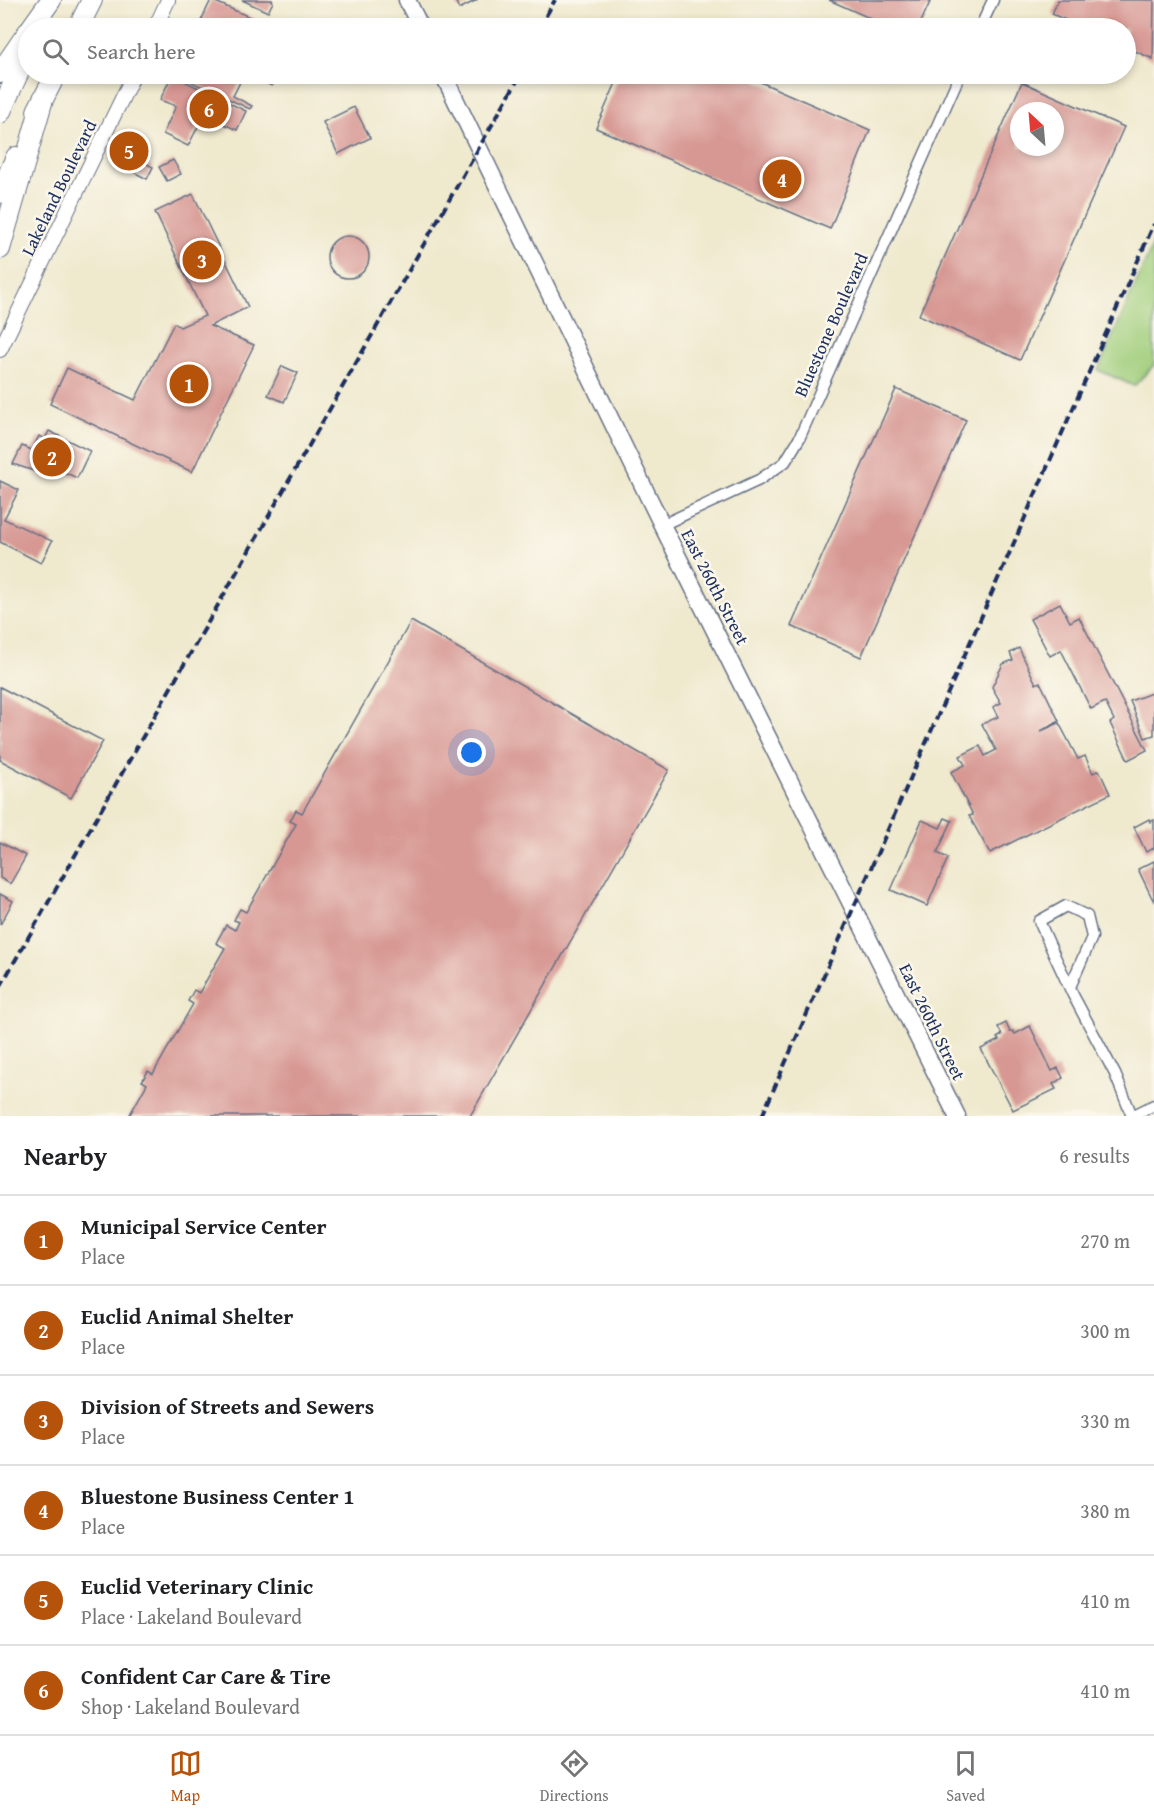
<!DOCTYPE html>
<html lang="en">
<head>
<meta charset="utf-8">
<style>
	:root { --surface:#fff; --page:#f6f6f6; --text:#202124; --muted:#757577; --line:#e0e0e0; --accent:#b45309 }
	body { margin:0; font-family:"Gentium Book Plus",serif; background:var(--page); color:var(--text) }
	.compass { position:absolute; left:1010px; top:102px; width:54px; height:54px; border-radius:50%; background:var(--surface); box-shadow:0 3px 9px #0003; rotate:334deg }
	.you { position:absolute; left:472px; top:753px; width:21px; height:21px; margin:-15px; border:4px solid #fff; border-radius:50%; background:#1a73e8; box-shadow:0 0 0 9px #1a73e833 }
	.badge { display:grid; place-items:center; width:39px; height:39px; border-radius:50%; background:var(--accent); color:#fff; font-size:20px; font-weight:700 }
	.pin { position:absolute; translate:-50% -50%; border:3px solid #fff; box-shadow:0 2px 6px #0006 }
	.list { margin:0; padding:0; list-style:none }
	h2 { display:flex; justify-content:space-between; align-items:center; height:78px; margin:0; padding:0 24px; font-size:26px }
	h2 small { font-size:20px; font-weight:400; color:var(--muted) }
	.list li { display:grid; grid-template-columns:39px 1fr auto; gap:18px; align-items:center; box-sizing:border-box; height:90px; padding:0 24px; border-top:2px solid var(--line) }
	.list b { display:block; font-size:22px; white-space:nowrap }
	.list p { margin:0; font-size:20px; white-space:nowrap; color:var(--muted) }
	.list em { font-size:20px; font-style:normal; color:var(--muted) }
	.icon { flex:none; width:33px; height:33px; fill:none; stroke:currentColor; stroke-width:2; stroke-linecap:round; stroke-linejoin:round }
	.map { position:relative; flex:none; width:1154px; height:1116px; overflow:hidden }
	.search { position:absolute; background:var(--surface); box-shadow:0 3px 9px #0003; left:18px; right:18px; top:18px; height:66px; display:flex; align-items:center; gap:15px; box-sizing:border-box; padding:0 21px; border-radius:33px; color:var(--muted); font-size:22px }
	.sheet { height:618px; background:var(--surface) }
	nav { display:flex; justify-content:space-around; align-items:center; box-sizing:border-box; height:84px; border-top:2px solid var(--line); background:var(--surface); font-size:16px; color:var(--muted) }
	nav a { display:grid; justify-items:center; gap:3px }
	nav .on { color:var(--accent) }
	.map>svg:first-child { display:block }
</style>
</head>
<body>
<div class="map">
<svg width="1154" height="1116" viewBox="0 0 1154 1116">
	<rect width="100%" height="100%" fill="#fbf7ec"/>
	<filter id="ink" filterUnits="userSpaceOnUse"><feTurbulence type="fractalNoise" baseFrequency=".0167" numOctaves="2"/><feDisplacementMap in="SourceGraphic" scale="12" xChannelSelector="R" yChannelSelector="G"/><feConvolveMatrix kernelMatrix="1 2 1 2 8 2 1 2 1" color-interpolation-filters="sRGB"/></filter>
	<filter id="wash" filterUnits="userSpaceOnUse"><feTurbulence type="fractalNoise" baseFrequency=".008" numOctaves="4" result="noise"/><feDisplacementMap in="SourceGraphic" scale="24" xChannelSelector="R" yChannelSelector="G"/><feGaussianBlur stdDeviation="1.35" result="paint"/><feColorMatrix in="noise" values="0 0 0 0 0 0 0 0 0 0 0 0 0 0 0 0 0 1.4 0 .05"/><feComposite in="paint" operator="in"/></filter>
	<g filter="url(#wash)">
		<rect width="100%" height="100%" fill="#efe9ce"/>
		<polygon fill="#a0ce7c" stroke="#5e7e6d" stroke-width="1.5" points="1154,242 1154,365 1134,386 1098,370"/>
		<g id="blocks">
			<g fill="#d79793" fill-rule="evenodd">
				<polygon points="211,0 268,25 266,28 201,28 199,25"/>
				<polygon points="242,0 272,0 273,2 268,12"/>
				<polygon points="455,0 477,0 459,9"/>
				<polygon points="829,0 931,0 918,28 892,28"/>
				<polygon points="1058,0 1154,0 1153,59 1126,47 1126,28 1084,28 1052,14"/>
				<polygon points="175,74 223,74 240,82 233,96 252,106 250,109"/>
				<polygon points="245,74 278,74 272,86"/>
				<polygon points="620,74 742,74 870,130 830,229 596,128"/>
				<polygon points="172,75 246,111 237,130 204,115 188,146 163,134 176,106 160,100"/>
				<path d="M1022,82L1124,127L1020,360L919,315ZM1019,111H1055V147H1019Z"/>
				<polygon points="354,107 370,138 338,154 323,122"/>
				<polygon points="127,137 142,144 135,158 153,167 147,179 114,162"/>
				<polygon points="173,160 181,174 167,181 159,167"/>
				<polygon points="193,194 248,307 210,326 254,345 192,472 50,404 67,368 135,400 174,323 180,327 205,316 155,212"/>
				<circle cx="348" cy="257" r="21"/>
				<polygon points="282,366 298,373 284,402 268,395"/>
				<polygon points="896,389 966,420 861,657 791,626"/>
				<polygon points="49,431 90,451 77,478 45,463 40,473 13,464 22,446 32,450 39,436 45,439"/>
				<polygon points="0,481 19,490 4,519 52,541 41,563 0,542"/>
				<polygon points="1060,603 1070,622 1079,617 1147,750 1128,760 1110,723 1114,720 1105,702 1091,709 1061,650 1050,656 1030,619"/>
				<polygon points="411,621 669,770 470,1116 129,1116 147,1084 142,1081 148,1071 153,1074 193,1004 188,1001 194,990 199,993 225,948 216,943 226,925 235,930 239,922 234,920 240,909 246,912 296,824 290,821 296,810 302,813"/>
				<polygon points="1019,648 1036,684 1040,682 1059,721 1041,731 1059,723 1078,759 1085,756 1093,773 1099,770 1110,794 990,853 969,816 973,815 951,772 965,765 960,756 980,746 985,756 996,750 982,724 998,717 993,707 1001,703 992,687 1003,664 1013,660 1010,653"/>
				<polygon points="0,687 103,741 71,798 0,760"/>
				<polygon points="1154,692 1154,735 1145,738 1130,701"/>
				<polygon points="945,818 952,821 937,853 948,858 927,906 891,890 922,820 940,828"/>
				<polygon points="1149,819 1150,822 1154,820 1154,848 1146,852 1134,827"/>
				<polygon points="0,842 26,856 10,884 0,878"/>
				<polygon points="1154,861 1154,902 1138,869"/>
				<polygon points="0,894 13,901 0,925"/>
				<polygon points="1006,1023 1010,1032 1013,1031 1015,1034 1030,1026 1052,1071 1058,1068 1063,1078 1053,1084 1056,1089 1013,1110 981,1049 999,1040 997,1038 1002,1035 998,1027"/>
			</g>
		</g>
	</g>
	<g filter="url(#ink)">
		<use href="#blocks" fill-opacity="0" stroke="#657085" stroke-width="1.5"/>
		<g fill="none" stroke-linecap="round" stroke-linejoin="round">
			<defs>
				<g id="minor">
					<polyline points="980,28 993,0"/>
					<polyline points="662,525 759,480 785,462 799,439 960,74"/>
					<path d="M1070,987L1092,937L1087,916L1066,906L1039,921C1050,946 1061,970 1073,995L1115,1074L1132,1116"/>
					<polyline points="1132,1116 1154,1105"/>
				</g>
				<g id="tertiary">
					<polyline points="155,28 168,0"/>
					<polyline points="0,350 134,74"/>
				</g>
				<g id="primary">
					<polyline points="407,0 421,28"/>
					<polyline points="443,74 662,525 957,1116"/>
				</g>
				<g id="motorway">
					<polyline points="31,28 51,0"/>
					<polyline points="78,28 92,0"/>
					<polyline points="0,73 28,32"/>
					<polyline points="37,111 56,74"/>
					<polyline points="0,113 28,52"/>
					<polyline points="0,193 16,157"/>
					<polyline points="0,249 43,99"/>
				</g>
			</defs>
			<use href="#minor" stroke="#657085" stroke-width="13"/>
			<use href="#tertiary" stroke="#657085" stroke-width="16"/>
			<use href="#primary" stroke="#657085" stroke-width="19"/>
			<use href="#motorway" stroke="#657085" stroke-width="22"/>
			<use href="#minor" stroke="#fff" stroke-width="10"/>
			<use href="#tertiary" stroke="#fff" stroke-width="14"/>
			<use href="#primary" stroke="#fff" stroke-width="16"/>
			<use href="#motorway" stroke="#fff" stroke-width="20"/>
			<g stroke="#1b2f5e" stroke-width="4" stroke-dasharray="9 4.5" stroke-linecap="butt">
				<polyline points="539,28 555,0"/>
				<polyline points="0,987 521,74"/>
				<polyline points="762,1116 1154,224"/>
			</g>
		</g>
	</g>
	<g text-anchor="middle" stroke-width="5" stroke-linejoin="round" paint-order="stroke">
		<g font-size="18" fill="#1b2f5e" stroke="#fbf7ec">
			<text transform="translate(59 188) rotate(-64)" y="6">Lakeland Boulevard</text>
			<text transform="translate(831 325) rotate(-66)" y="6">Bluestone Boulevard</text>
			<text transform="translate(715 587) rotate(63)" y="6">East 260th Street</text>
			<text transform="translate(932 1022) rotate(64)" y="6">East 260th Street</text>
		</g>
	</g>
</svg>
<svg class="compass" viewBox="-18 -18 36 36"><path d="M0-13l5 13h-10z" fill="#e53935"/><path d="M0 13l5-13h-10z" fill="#757577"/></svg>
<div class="you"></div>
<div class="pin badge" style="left:189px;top:384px">1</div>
<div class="pin badge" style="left:52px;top:457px">2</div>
<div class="pin badge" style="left:202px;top:260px">3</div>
<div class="pin badge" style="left:782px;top:179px">4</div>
<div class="pin badge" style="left:129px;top:151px">5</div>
<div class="pin badge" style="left:209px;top:109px">6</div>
<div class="search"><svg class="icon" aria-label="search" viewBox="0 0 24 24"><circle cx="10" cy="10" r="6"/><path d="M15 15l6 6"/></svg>Search here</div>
</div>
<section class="sheet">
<h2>Nearby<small>6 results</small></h2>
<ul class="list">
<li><span class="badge">1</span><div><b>Municipal Service Center</b><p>Place</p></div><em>270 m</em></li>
<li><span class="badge">2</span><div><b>Euclid Animal Shelter</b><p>Place</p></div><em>300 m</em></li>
<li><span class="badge">3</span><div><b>Division of Streets and Sewers</b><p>Place</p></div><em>330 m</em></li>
<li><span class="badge">4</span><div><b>Bluestone Business Center 1</b><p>Place</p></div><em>380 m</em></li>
<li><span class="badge">5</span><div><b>Euclid Veterinary Clinic</b><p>Place · Lakeland Boulevard</p></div><em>410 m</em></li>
<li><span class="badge">6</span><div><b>Confident Car Care &amp; Tire</b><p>Shop · Lakeland Boulevard</p></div><em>410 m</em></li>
</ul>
</section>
<nav>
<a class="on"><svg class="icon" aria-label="map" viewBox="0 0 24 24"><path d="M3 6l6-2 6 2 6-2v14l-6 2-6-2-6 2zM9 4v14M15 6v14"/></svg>Map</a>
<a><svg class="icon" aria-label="directions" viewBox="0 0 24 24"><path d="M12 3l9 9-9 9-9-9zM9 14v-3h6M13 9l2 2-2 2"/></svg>Directions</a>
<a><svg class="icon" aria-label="saved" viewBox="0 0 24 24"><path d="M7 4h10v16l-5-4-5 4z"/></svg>Saved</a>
</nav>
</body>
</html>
